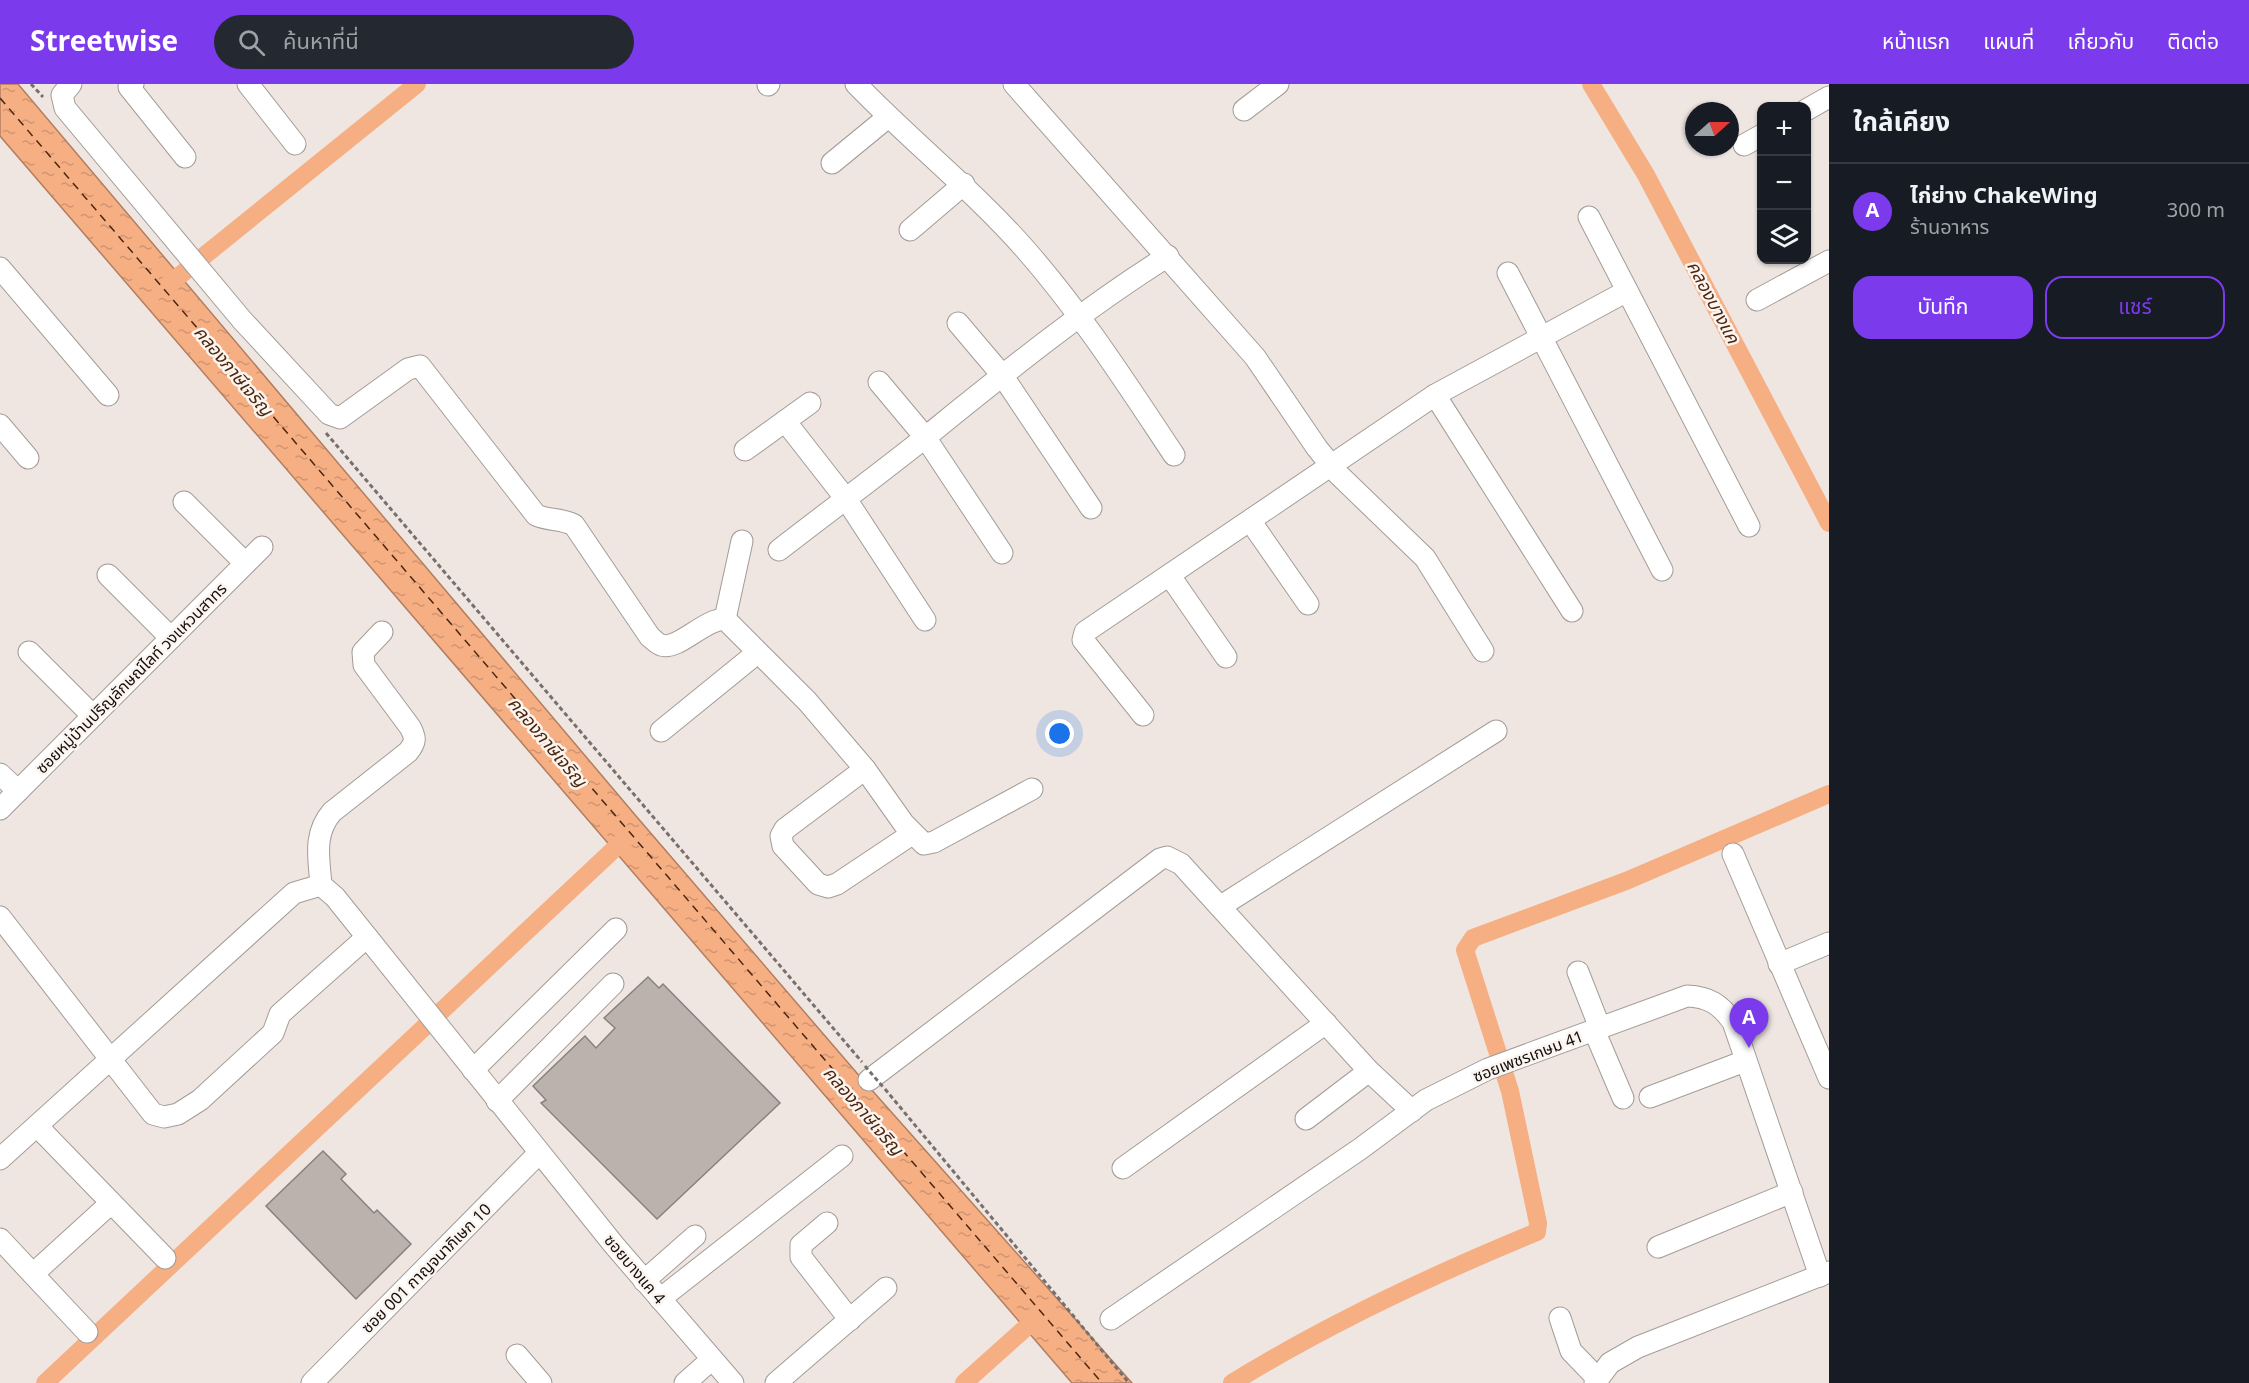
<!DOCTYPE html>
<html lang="th">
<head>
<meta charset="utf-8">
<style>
	:root { --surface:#171b24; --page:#242831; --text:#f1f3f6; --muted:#9ea1a6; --line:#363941; --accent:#7c3aed }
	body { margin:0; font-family:Georgia,"Noto Sans Thai",serif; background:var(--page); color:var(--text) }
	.controls { position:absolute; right:18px; top:18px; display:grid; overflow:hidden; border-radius:12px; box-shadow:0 2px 4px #0004 }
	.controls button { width:54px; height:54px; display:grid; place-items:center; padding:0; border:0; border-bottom:2px solid var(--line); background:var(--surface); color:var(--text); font:30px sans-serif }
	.compass { position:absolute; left:1685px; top:18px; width:54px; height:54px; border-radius:50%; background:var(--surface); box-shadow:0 2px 4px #0004; rotate:69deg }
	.you { position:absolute; left:1060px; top:650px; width:21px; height:21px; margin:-15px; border:4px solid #fff; border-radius:50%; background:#1a73e8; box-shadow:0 0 0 9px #1a73e833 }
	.badge { display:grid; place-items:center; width:39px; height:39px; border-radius:50%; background:var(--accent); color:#fff; font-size:20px; font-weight:700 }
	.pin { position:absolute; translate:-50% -50px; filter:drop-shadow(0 2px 3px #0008) }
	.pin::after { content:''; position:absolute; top:32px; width:21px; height:18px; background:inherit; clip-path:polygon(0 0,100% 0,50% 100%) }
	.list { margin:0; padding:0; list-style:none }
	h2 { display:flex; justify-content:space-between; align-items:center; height:78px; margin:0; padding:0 24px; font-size:26px }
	h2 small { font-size:20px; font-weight:400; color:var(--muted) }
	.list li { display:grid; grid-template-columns:39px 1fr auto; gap:18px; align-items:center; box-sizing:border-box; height:96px; padding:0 24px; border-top:2px solid var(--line) }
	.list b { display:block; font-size:22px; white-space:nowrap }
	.list p { margin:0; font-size:20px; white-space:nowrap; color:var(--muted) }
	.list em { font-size:20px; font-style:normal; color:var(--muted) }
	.actions { display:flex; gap:12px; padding:18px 24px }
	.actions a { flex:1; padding:14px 0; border:2px solid var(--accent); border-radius:18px; text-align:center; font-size:21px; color:var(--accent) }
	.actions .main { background:var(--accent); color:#fff }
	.icon { flex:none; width:33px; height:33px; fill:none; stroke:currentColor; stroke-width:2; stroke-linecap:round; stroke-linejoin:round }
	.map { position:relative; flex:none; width:1829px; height:1299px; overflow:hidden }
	header { display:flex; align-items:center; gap:36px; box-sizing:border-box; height:84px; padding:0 30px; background:var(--accent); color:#fff }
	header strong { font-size:28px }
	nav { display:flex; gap:33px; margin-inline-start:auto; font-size:21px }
	.search { width:420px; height:54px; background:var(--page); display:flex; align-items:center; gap:15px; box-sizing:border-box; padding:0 21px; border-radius:33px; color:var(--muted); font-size:22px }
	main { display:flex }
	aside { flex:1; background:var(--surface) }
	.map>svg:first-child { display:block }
</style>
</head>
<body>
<header>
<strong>Streetwise</strong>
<div class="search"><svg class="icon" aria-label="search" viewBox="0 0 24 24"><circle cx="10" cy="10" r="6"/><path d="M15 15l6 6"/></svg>ค้นหาที่นี่</div>
<nav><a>หน้าแรก</a><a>แผนที่</a><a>เกี่ยวกับ</a><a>ติดต่อ</a></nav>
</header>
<main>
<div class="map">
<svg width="1829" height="1299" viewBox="0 0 1829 1299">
	<defs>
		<pattern id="water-ripples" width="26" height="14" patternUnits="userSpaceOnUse" patternTransform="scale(1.5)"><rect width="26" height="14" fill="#f6ae83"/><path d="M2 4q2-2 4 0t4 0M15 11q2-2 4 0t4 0" fill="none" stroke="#d29470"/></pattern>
	</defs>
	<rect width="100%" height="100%" fill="#efe6e2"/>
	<polygon fill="url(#water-ripples)" stroke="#b27e60" stroke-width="1.5" points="0,0 18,0 636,732 862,995 1132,1299 1072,1299 0,52"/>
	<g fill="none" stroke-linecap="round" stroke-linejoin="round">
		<g stroke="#f6ae83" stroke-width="18">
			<polyline points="1591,0 1646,91 1829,439"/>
			<polyline points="163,205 417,0"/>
			<polyline points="45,1299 627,753"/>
			<polyline points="964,1299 1040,1231"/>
			<path d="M1232,1299C1329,1239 1432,1191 1537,1148L1538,1139L1510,1007L1465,866L1473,854L1626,797L1829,710"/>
		</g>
		<polyline stroke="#4b2711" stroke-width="1.5" stroke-dasharray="8 6" stroke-linecap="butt" points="0,14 1102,1299"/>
	</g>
	<g fill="#bbb2ae" stroke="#88817c" stroke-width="1.5">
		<polygon points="648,893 659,904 663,900 780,1019 657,1135 541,1019 546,1016 533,1002 585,952 596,964 615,944 604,934"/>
		<polygon points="323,1067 346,1090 341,1095 374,1129 377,1126 411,1160 356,1215 266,1122"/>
	</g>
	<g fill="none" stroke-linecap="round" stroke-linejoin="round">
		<defs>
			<g id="minor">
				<path d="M71,0L62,11L65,24L242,236L329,330L340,334L408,285L420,282L536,431C549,437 561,434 574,441L650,553C653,555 657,560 661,561C678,567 704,535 725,535L807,617L865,685L904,740L924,760L934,758L1032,705"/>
				<polyline points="133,0 129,3 185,73"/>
				<polyline points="248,0 295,60"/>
				<path d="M856,0C911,57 973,106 1025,165C1082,230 1126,299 1174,371"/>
				<polyline points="1014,0 1255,273 1317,364 1338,390 1425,474 1483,567"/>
				<polyline points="768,1 769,0"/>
				<polyline points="1244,26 1278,0"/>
				<polyline points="1806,26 1829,13"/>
				<polyline points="1744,61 1762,51"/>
				<polyline points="832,79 888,33"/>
				<polyline points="1589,133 1749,442"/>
				<polyline points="910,146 964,100"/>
				<polyline points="0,184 108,311"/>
				<polyline points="1508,189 1662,486"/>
				<polyline points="1757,216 1829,177"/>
				<polyline points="958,239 1002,291 1091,424"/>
				<polyline points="879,298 925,353 1002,469"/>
				<polyline points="1435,311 1572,527"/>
				<polyline points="785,337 846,415 925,536"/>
				<polyline points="0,341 28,374"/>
				<polyline points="745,366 810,319"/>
				<polyline points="184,418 245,479"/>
				<polyline points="1251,438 1308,520"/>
				<path d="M779,466C828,428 878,391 927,352C1005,289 1082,226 1168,172"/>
				<polyline points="108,491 171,554"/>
				<polyline points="1170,492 1226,573"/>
				<polyline points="725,535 742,457"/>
				<polyline points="29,568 93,632"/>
				<polyline points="1143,631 1083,556 1085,548 1435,311 1627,207"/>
				<polyline points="661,647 757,569"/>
				<polyline points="865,685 785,745 781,752 783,762 818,800 828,803 837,800 912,750"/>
				<polyline points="0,690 18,707"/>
				<polyline points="0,725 262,463"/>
				<polyline points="1733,770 1829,994"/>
				<path d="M321,801C319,774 313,750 332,728L408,668C416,658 416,654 410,643L364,581L363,568L382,548"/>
				<polyline points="1221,822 1496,647"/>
				<polyline points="0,833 153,1030 164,1033 178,1030 200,1016 273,949 280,930 367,853"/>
				<polyline points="1779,880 1829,859"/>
				<polyline points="1578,888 1600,944"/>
				<polyline points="1594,946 1623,1014"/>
				<polyline points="473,986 616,845"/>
				<polyline points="869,996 1160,775 1167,773 1181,780 1369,987 1412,1027"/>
				<polyline points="1650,1013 1745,977"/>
				<polyline points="497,1017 613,900"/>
				<polyline points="1306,1035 1369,987"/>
				<polyline points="37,1042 165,1174"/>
				<polyline points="0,1075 294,809 321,801 335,813 614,1161 733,1299"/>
				<polyline points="1123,1084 1326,939"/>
				<polyline points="827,1139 801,1161 801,1173 850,1236"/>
				<polyline points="0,1155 87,1248"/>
				<polyline points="1658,1163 1792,1108"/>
				<polyline points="33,1190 111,1119"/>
				<polyline points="644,1197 695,1152"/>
				<polyline points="660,1215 842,1072"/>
				<polyline points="1560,1234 1571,1267 1597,1294"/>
				<path d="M1111,1235L1360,1065L1426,1016L1488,985L1687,912C1709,913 1720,920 1733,938L1820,1192"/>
				<polyline points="517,1271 541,1299"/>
				<polyline points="312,1299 539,1069"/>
				<polyline points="685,1299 711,1276"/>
				<polyline points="776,1299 886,1204"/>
				<polyline points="1595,1299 1610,1279 1638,1263 1829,1188"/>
			</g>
		</defs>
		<use href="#minor" stroke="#a39c97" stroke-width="23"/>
		<g stroke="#76716e" stroke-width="3" stroke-dasharray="4.5 3" stroke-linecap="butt">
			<polyline points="31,0 43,13"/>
			<polyline points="326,349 862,978"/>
			<polyline points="885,1005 1129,1299"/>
		</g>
		<use href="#minor" stroke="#fff" stroke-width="21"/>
		<polyline stroke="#76716e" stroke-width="3" stroke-dasharray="4.5 3" stroke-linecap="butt" points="865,982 883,1003"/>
	</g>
	<g text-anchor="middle" stroke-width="5" stroke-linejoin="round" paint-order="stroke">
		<g font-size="16" fill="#120f0e" stroke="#fcf4ef">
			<text transform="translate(131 594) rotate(-45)" y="6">ซอยหมู่บ้านปริญลักษณ์ไลท์ วงแหวนสาทร</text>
			<text transform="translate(1528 972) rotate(-21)" y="6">ซอยเพชรเกษม 41</text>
			<text transform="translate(426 1184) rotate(-45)" y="6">ซอย 001 กาญจนาภิเษก 10</text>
			<text transform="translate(635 1185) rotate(50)" y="6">ซอยบางแค 4</text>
		</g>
		<g font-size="18" font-style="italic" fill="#4b2711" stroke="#fcf4ef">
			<text transform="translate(1713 218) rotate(62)" y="6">คลองบางแค</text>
			<text transform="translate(233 287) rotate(50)" y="6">คลองภาษีเจริญ</text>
			<text transform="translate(547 658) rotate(50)" y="6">คลองภาษีเจริญ</text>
			<text transform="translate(863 1027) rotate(49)" y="6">คลองภาษีเจริญ</text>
		</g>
	</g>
</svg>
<div class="controls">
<button>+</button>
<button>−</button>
<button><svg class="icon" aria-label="layers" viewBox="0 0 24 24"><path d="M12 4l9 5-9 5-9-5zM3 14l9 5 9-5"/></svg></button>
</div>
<svg class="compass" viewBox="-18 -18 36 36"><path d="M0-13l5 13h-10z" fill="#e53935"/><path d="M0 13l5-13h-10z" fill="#9ea1a6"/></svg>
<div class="you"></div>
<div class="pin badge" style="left:1749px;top:964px">A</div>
</div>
<aside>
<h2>ใกล้เคียง<small></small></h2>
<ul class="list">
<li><span class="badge">A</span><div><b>ไก่ย่าง ChakeWing</b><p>ร้านอาหาร</p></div><em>300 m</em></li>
</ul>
<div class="actions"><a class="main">บันทึก</a><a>แชร์</a></div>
</aside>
</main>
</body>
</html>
